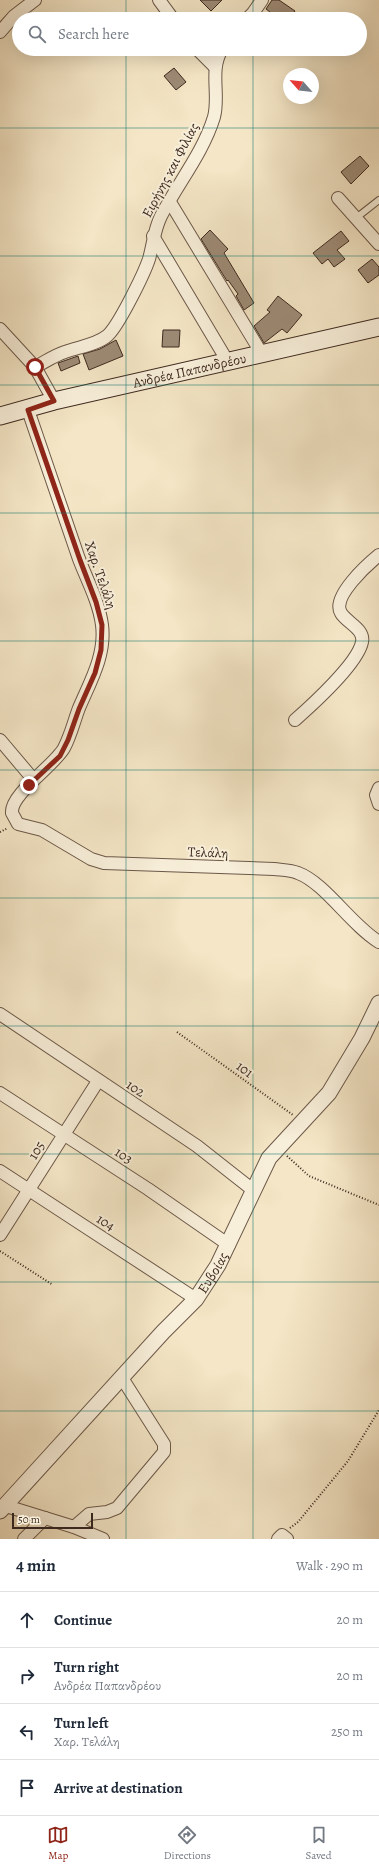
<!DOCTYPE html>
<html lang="en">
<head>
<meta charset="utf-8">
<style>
	:root { --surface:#fff; --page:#f2f2f3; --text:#1f2937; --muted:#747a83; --line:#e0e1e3; --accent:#8f2418 }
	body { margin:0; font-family:Alegreya,serif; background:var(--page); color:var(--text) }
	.compass { position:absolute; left:283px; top:68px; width:36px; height:36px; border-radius:50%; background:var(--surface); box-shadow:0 4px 16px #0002; rotate:297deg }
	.scale { position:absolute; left:12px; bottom:10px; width:81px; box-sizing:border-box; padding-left:4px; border:2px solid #3e291f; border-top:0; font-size:11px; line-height:14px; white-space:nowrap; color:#3e291f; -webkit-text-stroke:3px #f8efda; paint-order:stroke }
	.stop { position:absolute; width:12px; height:12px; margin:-9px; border:3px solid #8f2418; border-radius:50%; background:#fff }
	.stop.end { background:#8f2418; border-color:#fff; box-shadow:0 1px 4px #0008 }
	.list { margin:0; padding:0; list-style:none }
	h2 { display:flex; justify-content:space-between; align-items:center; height:52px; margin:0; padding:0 16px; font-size:17px }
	h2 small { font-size:13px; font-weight:400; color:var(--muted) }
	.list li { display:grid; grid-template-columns:26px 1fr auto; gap:12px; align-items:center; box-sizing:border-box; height:56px; padding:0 16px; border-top:1px solid var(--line) }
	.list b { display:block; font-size:15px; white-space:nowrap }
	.list p { margin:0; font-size:13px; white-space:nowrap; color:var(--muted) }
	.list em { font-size:13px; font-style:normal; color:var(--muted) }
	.icon { flex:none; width:22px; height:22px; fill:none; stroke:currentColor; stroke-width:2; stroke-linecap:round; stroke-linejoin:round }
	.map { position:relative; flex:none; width:379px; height:1539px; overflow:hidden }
	.search { position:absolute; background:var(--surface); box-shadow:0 4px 16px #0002; left:12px; right:12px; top:12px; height:44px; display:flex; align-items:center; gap:10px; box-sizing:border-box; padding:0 14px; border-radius:22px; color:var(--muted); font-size:15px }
	.sheet { height:276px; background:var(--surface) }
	nav { display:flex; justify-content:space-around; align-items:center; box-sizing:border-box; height:56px; border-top:1px solid var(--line); background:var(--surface); font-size:11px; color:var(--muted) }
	nav a { display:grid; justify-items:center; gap:2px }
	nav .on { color:var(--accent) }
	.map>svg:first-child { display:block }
</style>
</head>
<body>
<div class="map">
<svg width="379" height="1539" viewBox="0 0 379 1539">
	<rect width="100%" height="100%" fill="#f4e6c6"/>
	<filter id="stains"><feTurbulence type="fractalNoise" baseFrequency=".005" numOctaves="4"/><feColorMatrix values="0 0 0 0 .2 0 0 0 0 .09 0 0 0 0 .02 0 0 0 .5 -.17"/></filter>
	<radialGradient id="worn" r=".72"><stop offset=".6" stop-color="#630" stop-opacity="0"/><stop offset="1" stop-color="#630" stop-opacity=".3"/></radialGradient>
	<g fill="#9d8b76" stroke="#3e291f">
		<polygon points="200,0 222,0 211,11"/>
		<polygon points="272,0 279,0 295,11 289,19 279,19 266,9"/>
		<polygon points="174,68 186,82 176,90 164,76"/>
		<polygon points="360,156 369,166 351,184 341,172"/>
		<polygon points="210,230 228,249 224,253 254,303 244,310 236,296 238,294 228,280 227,281 201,239"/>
		<polygon points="341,231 349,241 337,250 345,259 334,267 328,259 322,264 313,253"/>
		<polygon points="372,259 379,267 379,275 368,283 358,270"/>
		<polygon points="278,296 302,315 287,333 282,329 264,343 254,326 270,312 267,310"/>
		<polygon points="163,330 180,330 179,347 162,347"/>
		<polygon points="116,340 123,356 89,370 83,354 100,349"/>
		<polygon points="78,356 80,363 61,371 58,363"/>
	</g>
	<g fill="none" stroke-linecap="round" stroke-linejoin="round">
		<defs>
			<polyline id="service" points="356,218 379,200"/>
			<g id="minor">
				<polyline points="159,0 173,19"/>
				<polyline points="247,19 253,13 262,0"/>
				<polyline points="0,32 14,16 35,0"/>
				<polyline points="197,49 215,67"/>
				<polyline points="338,198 379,244"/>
				<polyline points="170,202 262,354"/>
				<polyline points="153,236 228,362"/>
				<polyline points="0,329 35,367 54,401"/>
				<path d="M35,367C45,362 55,355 65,352C78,347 96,345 107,336C118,327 144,274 149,259C153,245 154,230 161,216C178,183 203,153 214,117C220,95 209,70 222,49"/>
				<path d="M28,410C45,459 62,509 79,559C87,580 99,602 102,625C106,655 90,682 79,708C74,721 71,735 64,748C55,765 10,794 12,813L18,824L42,830L91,859L104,863L274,869C282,870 291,870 298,873C325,883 351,925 379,942"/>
				<path d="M295,720C312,705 358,663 362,642C365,629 346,622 341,613C331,597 368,564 379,555"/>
				<polyline points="0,740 33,779"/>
				<polyline points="379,788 376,795 379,804"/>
				<polyline points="0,1014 197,1146 253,1190"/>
				<polyline points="0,1093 148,1189 229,1245"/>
				<polyline points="0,1171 196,1299"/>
				<polyline points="0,1235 98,1081"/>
				<polyline points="6,1506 74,1527 103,1539"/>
				<polyline points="74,1527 89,1514 107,1512 117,1508 164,1452 164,1444 122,1378"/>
				<polyline points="24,1539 45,1518"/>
				<polyline points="278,1539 282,1535 287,1539"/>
			</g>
			<g id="tertiary">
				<path id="s1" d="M0,1511L163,1332L196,1299L218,1265L269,1158L329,1093L362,1038L379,1003"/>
			</g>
			<g id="secondary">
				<path id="s2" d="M0,416L54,401L379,327"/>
			</g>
		</defs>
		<use href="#service" stroke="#6c5849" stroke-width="8"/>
		<use href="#minor" stroke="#6c5849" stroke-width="14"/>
		<use href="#tertiary" stroke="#6c5849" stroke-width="17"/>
		<use href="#secondary" stroke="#3e291f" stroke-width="19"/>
		<g stroke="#3e291f" stroke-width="2" stroke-dasharray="1 2" stroke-linecap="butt">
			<polyline points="0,832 8,828"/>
			<polyline points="177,1032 293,1115"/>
			<polyline points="287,1156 309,1176 379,1205"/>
			<polyline points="0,1251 53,1285"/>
			<polyline points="290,1528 298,1522 348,1461 379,1410"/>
		</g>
		<use href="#service" stroke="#f8efda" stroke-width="6"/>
		<use href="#minor" stroke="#f8efda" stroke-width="12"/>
		<use href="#tertiary" stroke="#f8efda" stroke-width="15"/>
		<use href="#secondary" stroke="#f8efda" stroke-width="17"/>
	</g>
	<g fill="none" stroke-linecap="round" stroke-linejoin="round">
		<polyline stroke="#8f2418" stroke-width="5" points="29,785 60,756 68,740 79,709 95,673 101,650 102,625 96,602 80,560 28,410 54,401 35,367"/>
	</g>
	<path fill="none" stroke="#0f766e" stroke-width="1" stroke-opacity="0.55" d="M126,0V19M253,0V19M126,49V1539M253,49V1539M0,128H379M0,256H379M0,385H379M0,513H379M0,641H379M0,770H379M0,898H379M0,1026H379M0,1154H379M0,1282H379M0,1411H379"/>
	<g text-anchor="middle" stroke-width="4" stroke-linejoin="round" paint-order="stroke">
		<g font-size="14" fill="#3e291f" stroke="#f8efda">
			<text transform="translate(170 170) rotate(-62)" y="5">Ειρήνης και Φιλίας</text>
			<text dy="5" stroke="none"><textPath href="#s2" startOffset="195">Ανδρέα Παπανδρέου</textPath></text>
			<text transform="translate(101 575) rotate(71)" y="5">Χαρ. Τελάλη</text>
			<text transform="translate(208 852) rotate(2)" y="5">Τελάλη</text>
			<text transform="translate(245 1069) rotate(36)" y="5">101</text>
			<text transform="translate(136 1088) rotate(33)" y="5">102</text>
			<text transform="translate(36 1150) rotate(-59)" y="5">105</text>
			<text transform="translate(124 1155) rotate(33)" y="5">103</text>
			<text transform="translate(106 1222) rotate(33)" y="5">104</text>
			<text dy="5" stroke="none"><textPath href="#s1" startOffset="320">Ευβοίας</textPath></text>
		</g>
	</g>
	<rect width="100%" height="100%" filter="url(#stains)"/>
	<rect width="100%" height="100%" fill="url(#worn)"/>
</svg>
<svg class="compass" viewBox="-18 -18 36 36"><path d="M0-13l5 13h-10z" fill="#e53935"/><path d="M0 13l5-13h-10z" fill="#747a83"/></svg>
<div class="scale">50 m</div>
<div class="stop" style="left:35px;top:367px"></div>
<div class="stop end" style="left:29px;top:785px"></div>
<div class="search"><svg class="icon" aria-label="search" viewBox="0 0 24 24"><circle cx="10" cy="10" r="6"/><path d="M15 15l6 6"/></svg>Search here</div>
</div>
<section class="sheet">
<h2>4 min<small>Walk · 290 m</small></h2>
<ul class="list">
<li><svg class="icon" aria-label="ahead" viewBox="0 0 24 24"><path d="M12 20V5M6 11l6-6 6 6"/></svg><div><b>Continue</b></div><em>20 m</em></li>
<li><svg class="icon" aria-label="right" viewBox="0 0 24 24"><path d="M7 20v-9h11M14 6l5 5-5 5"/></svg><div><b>Turn right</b><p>Ανδρέα Παπανδρέου</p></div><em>20 m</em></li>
<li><svg class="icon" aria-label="left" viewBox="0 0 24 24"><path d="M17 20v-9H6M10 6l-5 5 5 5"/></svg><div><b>Turn left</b><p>Χαρ. Τελάλη</p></div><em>250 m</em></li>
<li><svg class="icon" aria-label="arrive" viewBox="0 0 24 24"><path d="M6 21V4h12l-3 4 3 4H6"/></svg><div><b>Arrive at destination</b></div></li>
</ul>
</section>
<nav>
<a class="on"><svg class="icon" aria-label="map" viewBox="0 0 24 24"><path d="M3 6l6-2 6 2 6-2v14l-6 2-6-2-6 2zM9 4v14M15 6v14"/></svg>Map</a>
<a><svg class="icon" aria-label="directions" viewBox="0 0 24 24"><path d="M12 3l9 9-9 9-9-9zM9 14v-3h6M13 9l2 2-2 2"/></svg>Directions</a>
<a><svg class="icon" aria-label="saved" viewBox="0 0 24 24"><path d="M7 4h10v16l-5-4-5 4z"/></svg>Saved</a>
</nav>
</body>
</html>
